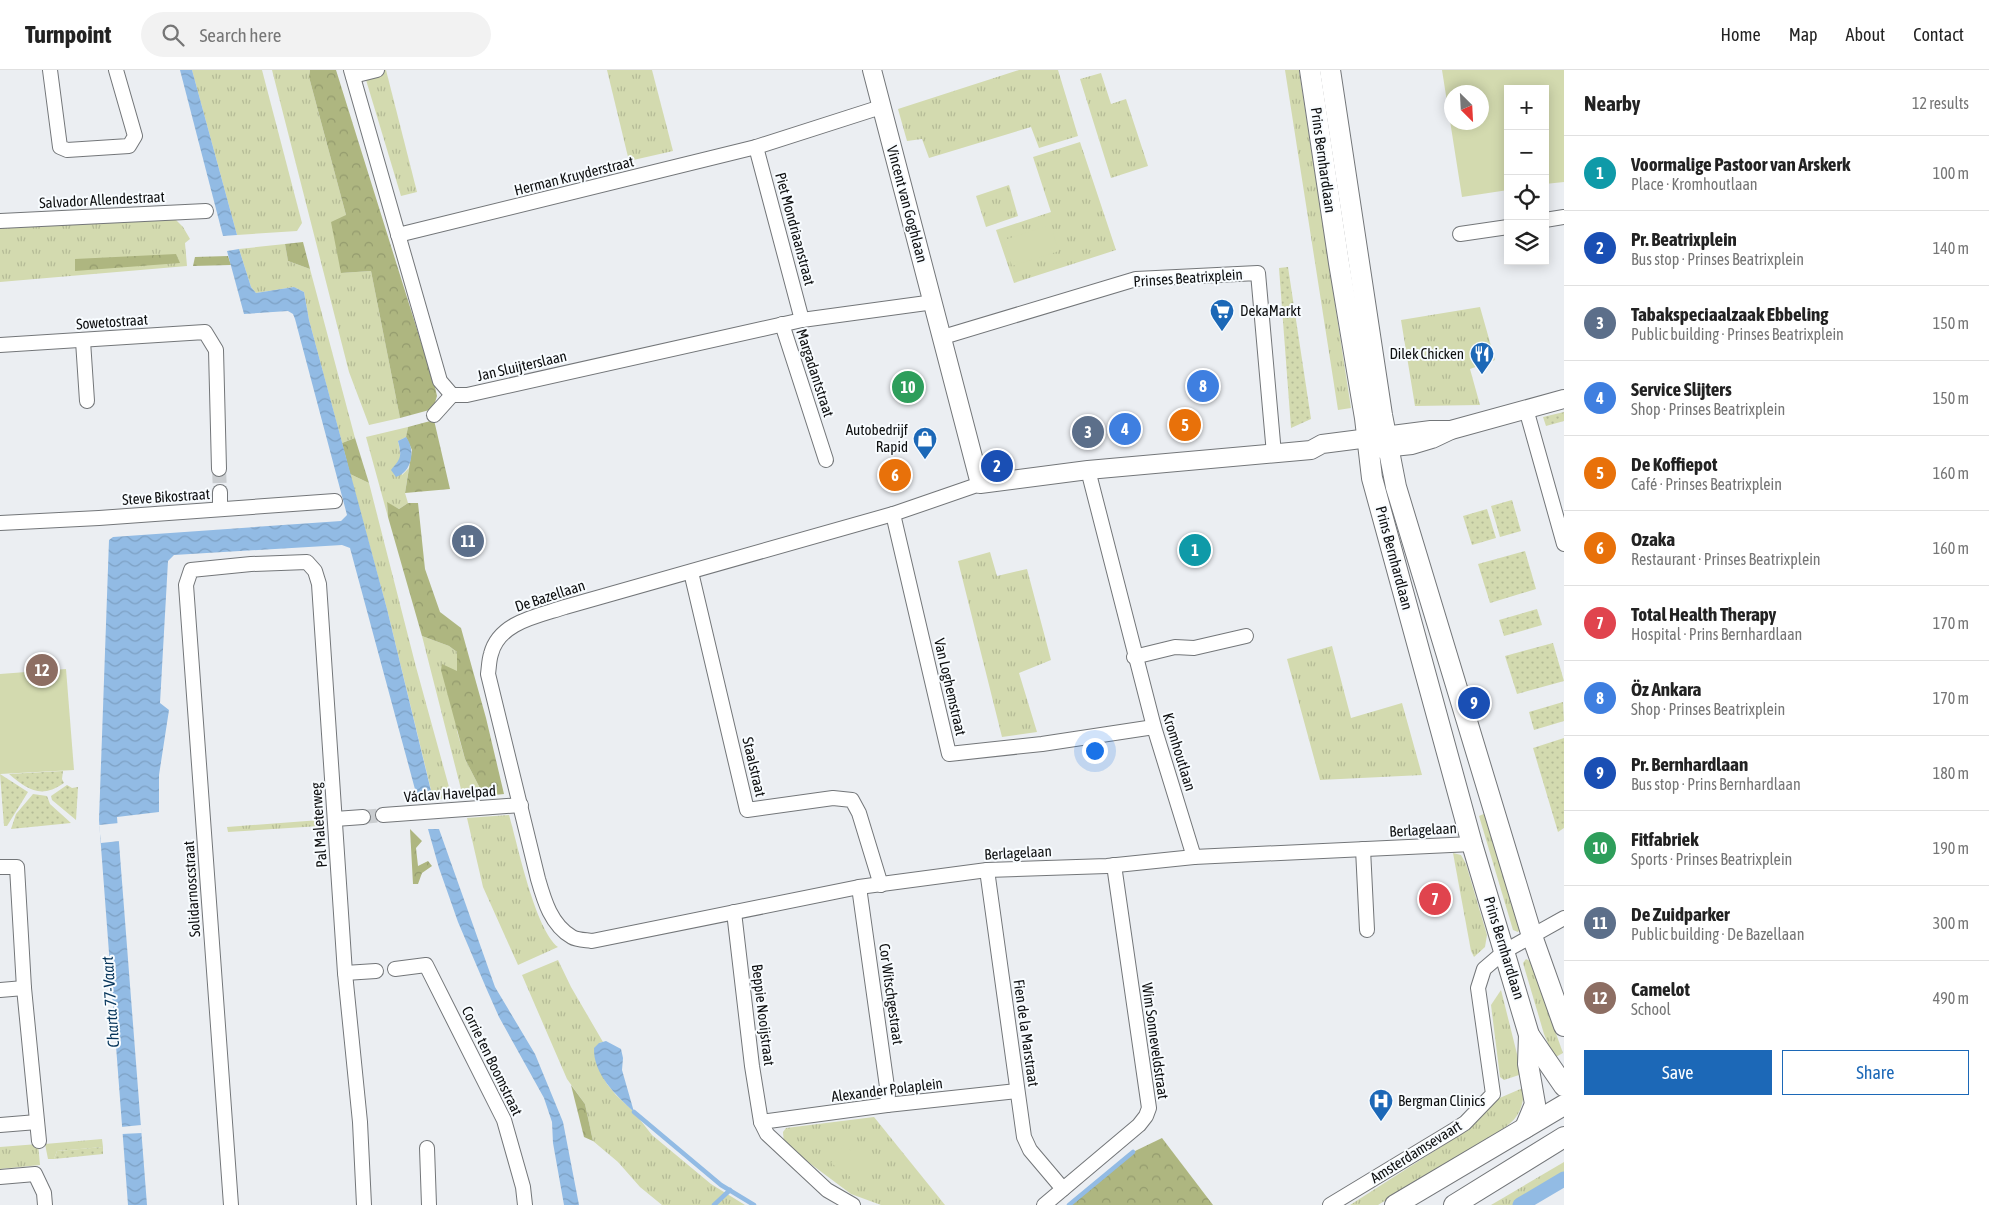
<!DOCTYPE html>
<html lang="en">
<head>
<meta charset="utf-8">
<style>
	:root { --surface:#fff; --page:#f2f2f2; --text:#222; --muted:#767676; --line:#e0e0e0; --accent:#1c68b7 }
	body { margin:0; font-family:"Asap Condensed",sans-serif; background:var(--page); color:var(--text) }
	.controls { position:absolute; right:15px; top:15px; display:grid; overflow:hidden; border-radius:0px; box-shadow:0 2px 12px #0003 }
	.controls button { width:45px; height:45px; display:grid; place-items:center; padding:0; border:0; border-bottom:1px solid var(--line); background:var(--surface); color:var(--text); font:25px sans-serif }
	.compass { position:absolute; left:1444px; top:15px; width:45px; height:45px; border-radius:50%; background:var(--surface); box-shadow:0 2px 12px #0003; rotate:156deg }
	.you { position:absolute; left:1094px; top:680px; width:18px; height:18px; margin:-12px; border:4px solid #fff; border-radius:50%; background:#1a73e8; box-shadow:0 0 0 8px #1a73e833 }
	.badge { display:grid; place-items:center; width:32px; height:32px; border-radius:50%; background:var(--accent); color:#fff; font-size:16px; font-weight:700 }
	.pin { position:absolute; translate:-50% -50%; border:2px solid #fff; box-shadow:0 1px 5px #0006 }
	.list { margin:0; padding:0; list-style:none }
	h2 { display:flex; justify-content:space-between; align-items:center; height:65px; margin:0; padding:0 20px; font-size:21px }
	h2 small { font-size:16px; font-weight:400; color:var(--muted) }
	.list li { display:grid; grid-template-columns:32px 1fr auto; gap:15px; align-items:center; box-sizing:border-box; height:75px; padding:0 20px; border-top:1px solid var(--line) }
	.list b { display:block; font-size:19px; white-space:nowrap }
	.list p { margin:0; font-size:16px; white-space:nowrap; color:var(--muted) }
	.list em { font-size:16px; font-style:normal; color:var(--muted) }
	.actions { display:flex; gap:10px; padding:15px 20px }
	.actions a { flex:1; padding:11px 0; border:1px solid var(--accent); border-radius:0px; text-align:center; font-size:18px; color:var(--accent) }
	.actions .main { background:var(--accent); color:#fff }
	.icon { flex:none; width:28px; height:28px; fill:none; stroke:currentColor; stroke-width:2; stroke-linecap:round; stroke-linejoin:round }
	.map { position:relative; flex:none; width:1564px; height:1135px; overflow:hidden }
	header { display:flex; align-items:center; gap:30px; box-sizing:border-box; height:70px; padding:0 25px; background:var(--surface); border-bottom:1px solid var(--line) }
	header strong { font-size:24px }
	nav { display:flex; gap:28px; margin-inline-start:auto; font-size:18px }
	.search { width:350px; height:45px; background:var(--page); display:flex; align-items:center; gap:12px; box-sizing:border-box; padding:0 18px; border-radius:28px; color:var(--muted); font-size:19px }
	main { display:flex }
	aside { flex:1; background:var(--surface) }
	.map>svg:first-child { display:block }
</style>
</head>
<body>
<header>
<strong>Turnpoint</strong>
<div class="search"><svg class="icon" aria-label="search" viewBox="0 0 24 24"><circle cx="10" cy="10" r="6"/><path d="M15 15l6 6"/></svg>Search here</div>
<nav><a>Home</a><a>Map</a><a>About</a><a>Contact</a></nav>
</header>
<main>
<div class="map">
<svg width="1564" height="1135" viewBox="0 0 1564 1135">
	<defs>
		<pattern id="grass-tufts" width="24" height="20" patternUnits="userSpaceOnUse" patternTransform="scale(1.25)"><rect width="24" height="20" fill="#d3daaf"/><path d="M3 7l-1-3M5 7V3M7 7l1-3M15 17l-1-3M17 17v-4M19 17l1-3" fill="none" stroke="#b4ba96"/></pattern>
		<pattern id="forest-crowns" width="20" height="18" patternUnits="userSpaceOnUse" patternTransform="scale(1.25)"><rect width="20" height="18" fill="#aeb680"/><path d="M2 6a3 3 0 1 1 6 0M12 15a3 3 0 1 1 6 0" fill="none" stroke="#949b6e"/></pattern>
		<pattern id="garden-dots" width="8" height="8" patternUnits="userSpaceOnUse" patternTransform="scale(1.25)"><rect width="8" height="8" fill="#d3daaf"/><path d="M2 2h.1M6 6h.1" fill="none" stroke="#b4ba96" stroke-width="1.8" stroke-linecap="round"/></pattern>
		<pattern id="water-waves" width="16" height="10" patternUnits="userSpaceOnUse" patternTransform="scale(1.25)"><rect width="16" height="10" fill="#92bbe4"/><path d="M0 5q4-4 8 0t8 0" fill="none" stroke="#7da0c3"/></pattern>
	</defs>
	<rect width="100%" height="100%" fill="#ebeef2"/>
	<g fill="url(#grass-tufts)">
		<polygon points="192,0 262,0 302,153 297,161 237,165"/>
		<polygon points="272,0 310,0 309,7 346,145 341,203 371,201 400,348 369,355 349,302"/>
		<polygon points="363,0 386,0 417,122 401,126"/>
		<polygon points="607,0 652,0 673,81 629,91"/>
		<polygon points="1019,0 1058,0 1078,66 1039,78 1031,57 929,88 922,69 907,71 898,39"/>
		<polygon points="1285,0 1299,0 1351,338 1338,340"/>
		<polygon points="1101,3 1111,34 1126,29 1148,96 1111,108 1080,9"/>
		<polygon points="1080,72 1116,180 1014,213 996,160 1051,142 1033,87"/>
		<polygon points="1009,115 1018,146 986,157 976,126"/>
		<polygon points="175,149 183,157 190,169 185,173 187,196 0,212 0,157"/>
		<polygon points="285,174 288,191 310,199 355,368 342,373 309,250 304,222 294,217 256,223 251,217 239,179"/>
		<polygon points="1480,237 1495,290 1470,299 1480,335 1415,336 1401,250"/>
		<path d="M408,357L406,367L398,371C401,383 400,393 402,405L409,398L405,423L408,433L399,439L387,433L388,447L366,367Z"/>
		<polygon points="350,404 369,413 416,597 452,728 424,730 423,722 431,720 387,539"/>
		<polygon points="990,482 997,506 1027,499 1051,590 1019,603 1037,662 1002,667 958,491"/>
		<polygon points="422,566 449,576 457,582 457,661 465,689 484,726 463,727"/>
		<polygon points="1332,576 1351,648 1402,633 1422,705 1320,710 1287,589"/>
		<polygon points="1486,743 1520,859 1518,862 1513,860 1479,746"/>
		<path d="M509,745C518,776 535,859 558,877L518,895L483,817L467,748Z"/>
		<polygon points="320,750 320,756 228,762 227,757"/>
		<polygon points="1453,783 1461,785 1466,794 1487,865 1485,877 1474,887 1471,881"/>
		<polygon points="1526,889 1530,891 1563,983 1554,988 1544,964 1523,893"/>
		<polygon points="558,890 571,917 603,972 599,973 598,997 607,1014 616,1025 634,1042 652,1065 711,1114 745,1135 662,1135 640,1117 618,1092 593,1071 585,1034 567,1009 522,905"/>
		<polygon points="1501,920 1522,1004 1504,1010 1500,1007 1491,935"/>
		<path d="M1525,1017C1522,1038 1521,1046 1503,1059L1378,1135H1350L1461,1064L1495,1030Z"/>
		<polygon points="874,1047 945,1135 881,1135 851,1124 784,1074 783,1062 786,1058"/>
		<polygon points="102,1069 103,1077 57,1081 54,1089 48,1089 45,1074"/>
		<polygon points="38,1074 40,1095 0,1099 0,1077"/>
		<polygon points="1564,1092 1564,1109 1520,1135 1491,1135"/>
	</g>
	<g fill="url(#forest-crowns)">
		<polygon points="310,0 336,0 435,317 437,326 433,339 400,348 371,201 341,203 331,152 346,145 309,7"/>
		<polygon points="303,172 310,199 288,191 285,174"/>
		<polygon points="176,184 180,193 75,201 75,189"/>
		<polygon points="228,186 231,195 193,196 195,187"/>
		<polygon points="434,350 450,419 405,423 412,380 406,367 408,357"/>
		<polygon points="355,368 369,413 350,404 342,373"/>
		<polygon points="387,432 399,439 408,433 418,433 425,499 440,542 461,558 486,648 504,724 484,726 465,689 441,600 442,594 457,601 457,582 449,576 422,566 388,447"/>
		<polygon points="410,759 422,771 416,778 418,796 428,791 432,796 422,803 418,814 413,814"/>
		<polygon points="571,1015 585,1034 593,1071 584,1067"/>
		<polygon points="1162,1068 1213,1135 1069,1135 1133,1082"/>
	</g>
	<g fill="#d3daaf" fill-rule="evenodd">
		<path d="M1442,0H1564V112L1545,114V19H1508V120L1462,127ZM1482,22V52H1452V22Z"/>
		<polygon points="1050,155 1059,181 1012,196 1004,170"/>
		<polygon points="66,599 74,700 0,704 0,604"/>
		<polygon points="844,1075 872,1096 859,1113 831,1093"/>
	</g>
	<g fill="url(#garden-dots)">
		<polygon points="1288,197 1311,349 1291,358 1279,198"/>
		<polygon points="1564,342 1564,351 1546,356 1543,347"/>
		<polygon points="1512,430 1521,461 1500,467 1491,436"/>
		<polygon points="1487,439 1496,468 1472,475 1463,446"/>
		<polygon points="1525,481 1536,519 1490,533 1478,494"/>
		<polygon points="1537,539 1542,555 1504,566 1499,550"/>
		<polygon points="1553,573 1564,611 1517,624 1505,586"/>
		<polygon points="1563,632 1564,651 1534,660 1529,642"/>
		<polygon points="1564,668 1564,758 1558,762 1533,678"/>
		<path d="M63,701L62,709L64,713C41,729 28,720 9,704Z"/>
		<polygon points="0,704 28,722 7,756 4,756"/>
		<polygon points="67,715 72,718 78,717 76,750 52,730 51,726"/>
		<polygon points="33,724 47,726 50,734 71,753 11,759 16,744"/>
		<polygon points="103,1077 103,1084 54,1089 57,1081"/>
	</g>
	<g fill="url(#water-waves)">
		<polygon points="180,0 192,0 237,165 223,166"/>
		<polygon points="239,179 251,217 256,223 294,217 304,222 309,250 387,539 431,721 416,723 350,478 342,475 174,485 168,491 160,633 169,640 159,705 159,742 117,747 147,1135 128,1135 99,750 109,470 113,467 341,451 347,445 295,249 293,244 288,241 244,244 227,181"/>
		<path d="M406,367C416,380 412,402 396,407L391,400C401,388 402,387 398,371Z"/>
		<polygon points="428,759 439,759 495,917 535,984 563,1052 579,1135 564,1135 553,1073 552,1052 544,1028 499,947 487,920 458,852 439,798"/>
		<path d="M606,971L621,979L623,988L622,1000L634,1042C616,1025 593,1004 594,978L599,973Z"/>
	</g>
	<g fill="#ebeef2">
		<polygon points="119,753 120,771 101,773 99,755"/>
		<polygon points="141,1055 142,1063 122,1064 121,1057"/>
	</g>
	<g fill="none" stroke-linecap="round" stroke-linejoin="round">
		<g stroke="#92bbe4" stroke-width="4.5">
			<polyline points="634,1042 721,1115 754,1135"/>
			<polyline points="714,1135 730,1120"/>
			<polyline points="1069,1135 1133,1082"/>
		</g>
		<polyline stroke="#92bbe4" stroke-width="15" points="1520,1135 1564,1109"/>
		<g stroke="#cacdd0" stroke-width="14" stroke-dasharray="14 7" stroke-linecap="butt">
			<polyline points="219,399 220,422"/>
			<polyline points="363,747 383,745"/>
		</g>
		<defs>
			<g id="minor">
				<polyline points="50,0 60,77 67,80 129,76 135,66 116,0"/>
				<polyline points="351,0 440,311 452,325 467,325 802,250 934,232"/>
				<polyline points="353,6 377,0"/>
				<polyline points="756,77 802,250"/>
				<polyline points="1545,150 1564,147"/>
				<polyline points="0,151 206,141"/>
				<polyline points="1460,164 1508,157"/>
				<polyline points="398,165 756,77 881,37"/>
				<polyline points="782,254 826,390"/>
				<polyline points="943,267 1136,209 1258,203 1274,384"/>
				<polyline points="83,271 87,331"/>
				<polyline points="0,275 205,262 216,280 219,399"/>
				<polyline points="1526,339 1564,474"/>
				<polyline points="434,345 452,325"/>
				<polyline points="1088,400 1154,657 1194,787"/>
				<path d="M980,414L893,444L565,537C538,546 499,552 491,584C489,590 489,597 488,604L538,809C544,830 551,855 572,867C577,870 586,870 592,871L859,817L987,800L1107,796L1194,787L1472,774"/>
				<polyline points="220,422 220,439"/>
				<polyline points="893,444 949,684 1042,674 1154,657"/>
				<polyline points="0,453 99,448 335,431"/>
				<polyline points="691,502 747,740 833,728 852,730 859,743 881,815"/>
				<polyline points="1134,587 1175,577 1194,578 1246,566"/>
				<polyline points="383,745 521,735"/>
				<polyline points="335,749 363,747"/>
				<polyline points="1363,779 1367,860"/>
				<polyline points="0,797 17,797 24,918 39,1071"/>
				<polyline points="987,800 1024,1067 1030,1080 1063,1119"/>
				<polyline points="859,817 888,1024 887,1035"/>
				<polyline points="734,842 752,996 761,1052 767,1064 827,1120 853,1135"/>
				<polyline points="395,899 426,895 504,1050 523,1117 525,1135"/>
				<polyline points="345,903 376,901"/>
				<polyline points="0,920 24,918"/>
				<polyline points="761,1052 887,1035 1017,1021"/>
				<polyline points="0,1055 37,1052"/>
				<polyline points="427,1078 429,1135"/>
				<polyline points="0,1107 35,1104 44,1123 45,1135"/>
				<polyline points="231,1135 186,515 191,500 251,494 307,492 315,501 319,514 345,903 360,1052 364,1135"/>
				<polyline points="1044,1135 1139,1055 1146,1046 1149,1038 1114,795"/>
				<polyline points="1330,1135 1454,1060 1465,1053 1493,1024 1478,918 1484,899 1505,881 1564,848"/>
			</g>
			<g id="tertiary">
				<polyline points="872,0 980,414 1088,400 1311,380 1322,374 1431,360 1451,360"/>
				<polyline points="1374,379 1412,375 1432,369 1451,360 1564,329"/>
			</g>
			<g id="secondary">
				<polyline points="1310,0 1339,193 1365,348 1372,408 1472,774 1529,965 1528,994 1535,1034 1525,1058"/>
				<polyline points="1330,0 1382,345 1396,417 1532,866 1564,956"/>
				<polyline points="1529,965 1564,1016"/>
				<polyline points="1395,1135 1564,1035"/>
				<polyline points="1454,1135 1564,1067"/>
			</g>
		</defs>
		<use href="#minor" stroke="#737679" stroke-width="16"/>
		<use href="#tertiary" stroke="#737679" stroke-width="20"/>
		<use href="#secondary" stroke="#737679" stroke-width="22"/>
		<use href="#minor" stroke="#fff" stroke-width="14"/>
		<use href="#tertiary" stroke="#fff" stroke-width="18"/>
		<use href="#secondary" stroke="#fff" stroke-width="20"/>
	</g>
	<defs>
		<symbol id="supermarket-pin" viewBox="-11 -11 22 30"><path d="M0 17L-7.5 6A9.5 9.5 0 1 1 7.5 6Z" fill="#1c68b7" stroke="#f8fcff"/><path d="M-6-5.5h2.5l.6 2H6L4.5 2H-2.5L-4.4-4H-6ZM-1.5 3.2a1.3 1.3 0 1 0 .1 0ZM3 3.2a1.3 1.3 0 1 0 .1 0Z" fill="#fff"/></symbol>
		<symbol id="restaurant-pin" viewBox="-11 -11 22 30"><path d="M0 17L-7.5 6A9.5 9.5 0 1 1 7.5 6Z" fill="#1c68b7" stroke="#f8fcff"/><path d="M-5-6h1v4h1v-4h1v4h1v-4h1v5L-1.5 .5V6h-2V.5L-5-1ZM5-6V6H3V1.5H1.5Q1.5-4 5-6Z" fill="#fff"/></symbol>
		<symbol id="shop-pin" viewBox="-11 -11 22 30"><path d="M0 17L-7.5 6A9.5 9.5 0 1 1 7.5 6Z" fill="#1c68b7" stroke="#f8fcff"/><path d="M-5-2.5h2.3a2.7 3.5 0 0 1 5.4 0H5L5.5 6h-11ZM-1.5-2.5h3a1.5 2.3 0 0 0-3 0Z" fill="#fff"/></symbol>
		<symbol id="hospital-pin" viewBox="-11 -11 22 30"><path d="M0 17L-7.5 6A9.5 9.5 0 1 1 7.5 6Z" fill="#1c68b7" stroke="#f8fcff"/><path d="M-5-5h3v3.5h4V-5h3V5h-3V1.5h-4V5h-3Z" fill="#fff"/></symbol>
	</defs>
	<g fill-rule="evenodd">
		<use href="#supermarket-pin" x="1208" y="227" width="28" height="38"/>
		<use href="#restaurant-pin" x="1468" y="270" width="28" height="38"/>
		<use href="#shop-pin" x="911" y="355" width="28" height="38"/>
		<use href="#hospital-pin" x="1367" y="1017" width="28" height="38"/>
	</g>
	<g text-anchor="middle" stroke-width="4" stroke-linejoin="round" paint-order="stroke">
		<g font-size="15" fill="#0e0f10" stroke="#f8fcff">
			<text transform="translate(1323 90) rotate(82)" y="5">Prins Bernhardlaan</text>
			<text transform="translate(574 106) rotate(-14)" y="5">Herman Kruyderstraat</text>
			<text transform="translate(102 130) rotate(-3)" y="5">Salvador Allendestraat</text>
			<text transform="translate(907 134) rotate(75)" y="5">Vincent van Goghlaan</text>
			<text transform="translate(795 159) rotate(75)" y="5">Piet Mondriaanstraat</text>
			<text transform="translate(1188 208) rotate(-4)" y="5">Prinses Beatrixplein</text>
			<text transform="translate(112 252) rotate(-4)" y="5">Sowetostraat</text>
			<text transform="translate(522 296) rotate(-13)" y="5">Jan Sluijterslaan</text>
			<text transform="translate(815 303) rotate(72)" y="5">Margadantstraat</text>
			<text transform="translate(166 427) rotate(-4)" y="5">Steve Bikostraat</text>
			<text transform="translate(1394 488) rotate(75)" y="5">Prins Bernhardlaan</text>
			<text transform="translate(550 526) rotate(-18)" y="5">De Bazellaan</text>
			<text transform="translate(950 617) rotate(77)" y="5">Van Loghemstraat</text>
			<text transform="translate(1179 682) rotate(73)" y="5">Kromhoutlaan</text>
			<text transform="translate(754 697) rotate(77)" y="5">Staalstraat</text>
			<text transform="translate(450 724) rotate(-4)" y="5">Václav Havelpad</text>
			<text transform="translate(319 755) rotate(-94)" y="5">Pal Maleterweg</text>
			<text transform="translate(1423 760) rotate(-3)" y="5">Berlagelaan</text>
			<text transform="translate(1018 783) rotate(-3)" y="5">Berlagelaan</text>
			<text transform="translate(192 819) rotate(-94)" y="5">Solidarnoscstraat</text>
			<text transform="translate(1504 878) rotate(73)" y="5">Prins Bernhardlaan</text>
			<text transform="translate(891 924) rotate(82)" y="5">Cor Witschgestraat</text>
			<text transform="translate(763 945) rotate(83)" y="5">Beppie Nooijstraat</text>
			<text transform="translate(1026 963) rotate(82)" y="5">Fien de la Marstraat</text>
			<text transform="translate(1155 971) rotate(82)" y="5">Wim Sonneveldstraat</text>
			<text transform="translate(492 991) rotate(64)" y="5">Corrie ten Boomstraat</text>
			<text transform="translate(887 1020) rotate(-7)" y="5">Alexander Polaplein</text>
			<text transform="translate(1416 1082) rotate(-32)" y="5">Amsterdamsevaart</text>
		</g>
		<g font-size="15" fill="#0e0f10" stroke="#f8fcff" text-anchor="start">
			<text x="1240" y="246">DekaMarkt</text>
			<text x="1464" y="289" text-anchor="end">Dilek Chicken</text>
			<text x="908" y="365" text-anchor="end">Autobedrijf<tspan x="908" dy="17">Rapid</tspan></text>
			<text x="1398" y="1036">Bergman Clinics</text>
		</g>
		<g font-size="16" font-style="italic" fill="#043359" stroke="#f8fcff">
			<text transform="translate(110 932) rotate(-94)" y="6">Charta 77-Vaart</text>
		</g>
	</g>
</svg>
<div class="controls">
<button>+</button>
<button>−</button>
<button><svg class="icon" aria-label="locate" viewBox="0 0 24 24"><circle cx="12" cy="12" r="6"/><path d="M12 2v4M12 18v4M2 12h4M18 12h4"/></svg></button>
<button><svg class="icon" aria-label="layers" viewBox="0 0 24 24"><path d="M12 4l9 5-9 5-9-5zM3 14l9 5 9-5"/></svg></button>
</div>
<svg class="compass" viewBox="-18 -18 36 36"><path d="M0-13l5 13h-10z" fill="#e53935"/><path d="M0 13l5-13h-10z" fill="#767676"/></svg>
<div class="you"></div>
<div class="pin badge" style="left:1195px;top:480px;background:#0f9aa8">1</div>
<div class="pin badge" style="left:997px;top:396px;background:#1a4fb4">2</div>
<div class="pin badge" style="left:1088px;top:362px;background:#5c6f8a">3</div>
<div class="pin badge" style="left:1125px;top:359px;background:#3f7fe0">4</div>
<div class="pin badge" style="left:1185px;top:355px;background:#e8710a">5</div>
<div class="pin badge" style="left:895px;top:405px;background:#e8710a">6</div>
<div class="pin badge" style="left:1435px;top:829px;background:#e0444e">7</div>
<div class="pin badge" style="left:1203px;top:316px;background:#3f7fe0">8</div>
<div class="pin badge" style="left:1474px;top:633px;background:#1a4fb4">9</div>
<div class="pin badge" style="left:908px;top:317px;background:#2e9e5b">10</div>
<div class="pin badge" style="left:468px;top:471px;background:#5c6f8a">11</div>
<div class="pin badge" style="left:42px;top:600px;background:#8d6e63">12</div>
</div>
<aside>
<h2>Nearby<small>12 results</small></h2>
<ul class="list">
<li><span class="badge" style="background:#0f9aa8">1</span><div><b>Voormalige Pastoor van Arskerk</b><p>Place · Kromhoutlaan</p></div><em>100 m</em></li>
<li><span class="badge" style="background:#1a4fb4">2</span><div><b>Pr. Beatrixplein</b><p>Bus stop · Prinses Beatrixplein</p></div><em>140 m</em></li>
<li><span class="badge" style="background:#5c6f8a">3</span><div><b>Tabakspeciaalzaak Ebbeling</b><p>Public building · Prinses Beatrixplein</p></div><em>150 m</em></li>
<li><span class="badge" style="background:#3f7fe0">4</span><div><b>Service Slijters</b><p>Shop · Prinses Beatrixplein</p></div><em>150 m</em></li>
<li><span class="badge" style="background:#e8710a">5</span><div><b>De Koffiepot</b><p>Café · Prinses Beatrixplein</p></div><em>160 m</em></li>
<li><span class="badge" style="background:#e8710a">6</span><div><b>Ozaka</b><p>Restaurant · Prinses Beatrixplein</p></div><em>160 m</em></li>
<li><span class="badge" style="background:#e0444e">7</span><div><b>Total Health Therapy</b><p>Hospital · Prins Bernhardlaan</p></div><em>170 m</em></li>
<li><span class="badge" style="background:#3f7fe0">8</span><div><b>Öz Ankara</b><p>Shop · Prinses Beatrixplein</p></div><em>170 m</em></li>
<li><span class="badge" style="background:#1a4fb4">9</span><div><b>Pr. Bernhardlaan</b><p>Bus stop · Prins Bernhardlaan</p></div><em>180 m</em></li>
<li><span class="badge" style="background:#2e9e5b">10</span><div><b>Fitfabriek</b><p>Sports · Prinses Beatrixplein</p></div><em>190 m</em></li>
<li><span class="badge" style="background:#5c6f8a">11</span><div><b>De Zuidparker</b><p>Public building · De Bazellaan</p></div><em>300 m</em></li>
<li><span class="badge" style="background:#8d6e63">12</span><div><b>Camelot</b><p>School</p></div><em>490 m</em></li>
</ul>
<div class="actions"><a class="main">Save</a><a>Share</a></div>
</aside>
</main>
</body>
</html>
